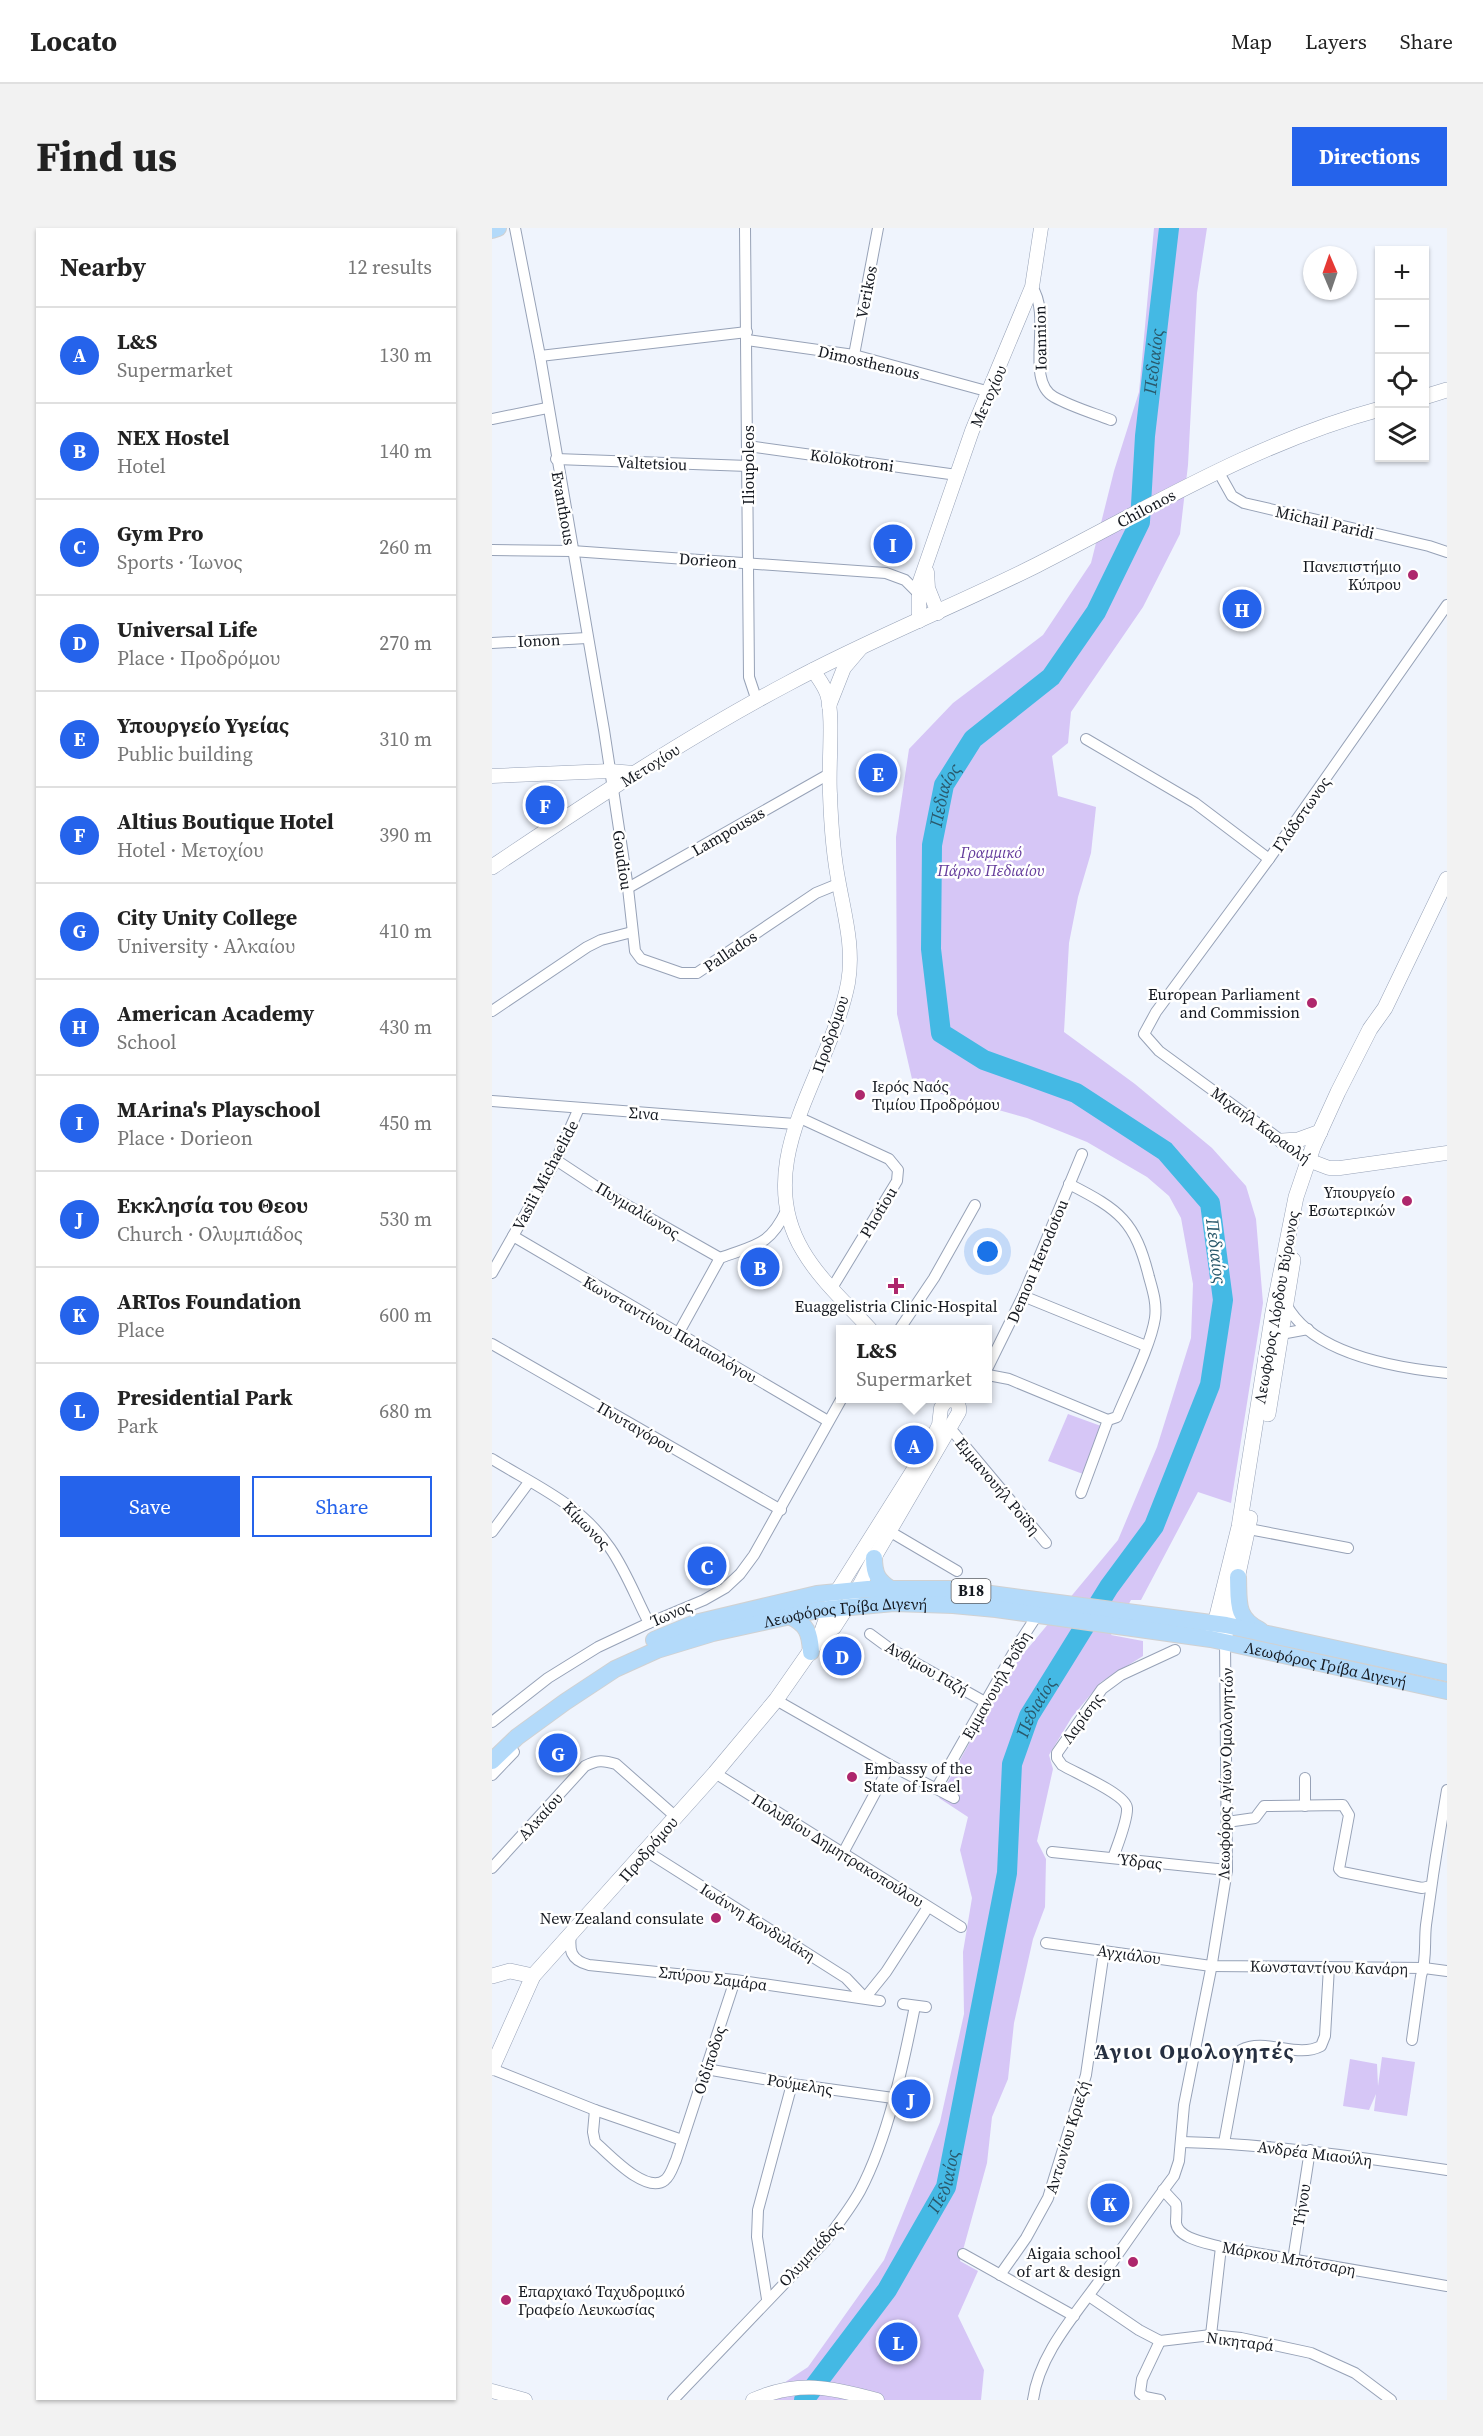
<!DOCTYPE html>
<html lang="en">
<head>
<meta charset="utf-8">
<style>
	:root { --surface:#fff; --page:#f2f2f2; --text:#222; --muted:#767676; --line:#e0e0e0; --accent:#2563eb }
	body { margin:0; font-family:"Source Serif 4",serif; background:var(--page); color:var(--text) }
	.controls { position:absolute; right:18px; top:18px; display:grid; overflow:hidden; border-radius:0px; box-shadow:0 2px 4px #0004 }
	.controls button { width:54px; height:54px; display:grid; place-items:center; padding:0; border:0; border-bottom:2px solid var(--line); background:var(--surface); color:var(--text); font:30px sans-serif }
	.compass { position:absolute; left:811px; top:18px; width:54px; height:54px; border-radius:50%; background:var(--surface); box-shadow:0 2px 4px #0004; rotate:358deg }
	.you { position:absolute; left:496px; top:1024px; width:21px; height:21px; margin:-15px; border:4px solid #fff; border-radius:50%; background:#1a73e8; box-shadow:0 0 0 9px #1a73e833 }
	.badge { display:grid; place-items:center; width:39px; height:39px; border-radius:50%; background:var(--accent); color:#fff; font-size:20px; font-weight:700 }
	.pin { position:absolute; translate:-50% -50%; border:3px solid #fff; box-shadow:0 2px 6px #0006 }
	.popup { position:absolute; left:344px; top:1097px; width:156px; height:78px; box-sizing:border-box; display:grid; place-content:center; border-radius:0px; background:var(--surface); filter:drop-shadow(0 2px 4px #0005); font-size:20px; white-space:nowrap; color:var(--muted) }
	.popup b { font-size:22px; color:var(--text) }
	.popup::after { content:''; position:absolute; left:50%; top:100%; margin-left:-12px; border:12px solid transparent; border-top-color:var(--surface) }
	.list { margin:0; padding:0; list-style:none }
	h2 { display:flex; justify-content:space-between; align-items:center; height:78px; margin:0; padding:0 24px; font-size:26px }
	h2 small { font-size:20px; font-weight:400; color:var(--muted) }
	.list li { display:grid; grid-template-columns:39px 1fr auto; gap:18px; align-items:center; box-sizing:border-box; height:96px; padding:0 24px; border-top:2px solid var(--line) }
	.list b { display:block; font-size:22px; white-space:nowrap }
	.list p { margin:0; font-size:20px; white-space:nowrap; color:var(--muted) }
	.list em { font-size:20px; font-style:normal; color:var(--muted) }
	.actions { display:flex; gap:12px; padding:18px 24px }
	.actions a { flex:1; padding:14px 0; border:2px solid var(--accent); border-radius:0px; text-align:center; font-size:21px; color:var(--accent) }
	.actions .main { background:var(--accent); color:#fff }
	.icon { flex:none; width:33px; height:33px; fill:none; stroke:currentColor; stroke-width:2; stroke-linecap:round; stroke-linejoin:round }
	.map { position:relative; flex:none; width:955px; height:2172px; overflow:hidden; border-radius:0px }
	header { display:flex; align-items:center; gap:36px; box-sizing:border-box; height:84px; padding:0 30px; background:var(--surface); border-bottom:2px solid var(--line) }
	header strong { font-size:28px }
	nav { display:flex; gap:33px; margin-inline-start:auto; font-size:21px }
	.intro { display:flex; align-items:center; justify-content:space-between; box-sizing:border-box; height:144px; padding:0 36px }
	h1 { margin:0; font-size:42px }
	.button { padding:15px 27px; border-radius:0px; background:var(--accent); color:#fff; font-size:21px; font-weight:700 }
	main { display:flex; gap:36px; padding:0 36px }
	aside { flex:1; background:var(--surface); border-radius:0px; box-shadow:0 2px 4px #0004 }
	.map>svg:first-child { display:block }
</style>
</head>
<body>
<header>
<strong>Locato</strong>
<nav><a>Map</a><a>Layers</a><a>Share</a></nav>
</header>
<div class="intro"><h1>Find us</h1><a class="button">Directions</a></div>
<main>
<aside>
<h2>Nearby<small>12 results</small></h2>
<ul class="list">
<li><span class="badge">A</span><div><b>L&amp;S</b><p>Supermarket</p></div><em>130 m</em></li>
<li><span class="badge">B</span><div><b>NEX Hostel</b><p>Hotel</p></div><em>140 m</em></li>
<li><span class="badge">C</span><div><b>Gym Pro</b><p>Sports · Ίωνος</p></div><em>260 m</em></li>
<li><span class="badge">D</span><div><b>Universal Life</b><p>Place · Προδρόμου</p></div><em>270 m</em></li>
<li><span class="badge">E</span><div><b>Υπουργείο Υγείας</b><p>Public building</p></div><em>310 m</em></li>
<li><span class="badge">F</span><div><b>Altius Boutique Hotel</b><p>Hotel · Μετοχίου</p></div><em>390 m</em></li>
<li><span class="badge">G</span><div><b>City Unity College</b><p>University · Αλκαίου</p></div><em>410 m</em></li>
<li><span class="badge">H</span><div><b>American Academy</b><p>School</p></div><em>430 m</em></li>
<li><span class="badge">I</span><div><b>MArina's Playschool</b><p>Place · Dorieon</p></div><em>450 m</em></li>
<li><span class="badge">J</span><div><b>Εκκλησία του Θεου</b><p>Church · Ολυμπιάδος</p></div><em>530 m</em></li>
<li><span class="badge">K</span><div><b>ARTos Foundation</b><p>Place</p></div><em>600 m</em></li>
<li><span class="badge">L</span><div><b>Presidential Park</b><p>Park</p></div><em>680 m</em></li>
</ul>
<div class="actions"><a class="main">Save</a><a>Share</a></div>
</aside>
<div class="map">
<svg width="955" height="2172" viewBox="0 0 955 2172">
	<rect width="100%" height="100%" fill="#eff4fd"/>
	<g fill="#d6c6f6">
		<polygon points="662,0 715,0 705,65 696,237 688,306 651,379 579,484 576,515 560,528 566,568 604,579 599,625 586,669 577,715 572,804 643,856 720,920 754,958 764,991 771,1075 739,1275 706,1264 649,1372 639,1372 619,1407 651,1413 651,1428 609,1454 580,1489 557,1527 561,1541 545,1613 554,1631 553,1679 541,1711 522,1795 516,1851 500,1889 495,1935 468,2033 486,2043 466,2088 492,2142 489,2172 266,2172 316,2139 392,2032 448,1894 472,1786 471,1724 480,1670 468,1622 476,1589 447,1570 500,1474 527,1431 626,1312 665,1219 699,1110 701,1056 689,990 677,968 655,949 595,914 535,890 439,863 420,851 405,786 404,609 417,521 461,475 551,407 599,335 622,243 647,164"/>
		<polygon points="576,1186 609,1198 591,1246 556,1233"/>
		<polygon points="890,1829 923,1834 915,1888 882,1883 884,1866 877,1882 851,1878 858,1831 885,1836 886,1858"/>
	</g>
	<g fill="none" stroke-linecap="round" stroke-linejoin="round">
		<path stroke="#44b9e4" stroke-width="20" id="s1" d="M312,2172L395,2062L454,1959L515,1645L520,1536L537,1488L617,1359L662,1298L718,1157L731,1072L718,975L673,923L584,865L492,832L449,805L439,721L440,617L452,557L481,511L559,449L604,384L648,294L653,208L677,0"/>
		<defs>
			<g id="minor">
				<polyline points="23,0 48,128 112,502 136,660 143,723 149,731 189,745 205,745 324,665 346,656"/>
				<polyline points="253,0 257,449 265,473"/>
				<path d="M540,59C561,89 532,152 562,169C580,179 601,185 619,192"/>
				<polyline points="255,112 362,127 498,164"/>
				<polyline points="362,127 386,0"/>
				<polyline points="48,128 255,104"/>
				<polyline points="0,191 55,180"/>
				<polyline points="256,218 465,247"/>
				<polyline points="64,231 256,238"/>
				<polyline points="726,243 740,268 752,275 937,318 955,324"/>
				<polyline points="0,322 80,323 394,345 413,352 426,365"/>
				<polyline points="0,415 95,410"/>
				<polyline points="594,511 703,575 777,631"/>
				<polyline points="136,660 337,546"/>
				<polyline points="0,783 95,719 109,712 140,704"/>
				<polyline points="0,873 303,896"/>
				<polyline points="306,889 397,931 406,942 405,953 340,1060"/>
				<polyline points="64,932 117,967 228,1030"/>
				<polyline points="816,932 667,823 652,806 664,784 777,631 955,377"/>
				<path d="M577,956C628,982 643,993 657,1049C661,1063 665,1076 663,1090C659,1117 636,1162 625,1189L616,1192"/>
				<polyline points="21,1008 336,1193"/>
				<polyline points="0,1045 64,932 87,880"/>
				<polyline points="531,1068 654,1118"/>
				<path d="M794,1076C820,1126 905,1140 955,1145"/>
				<polyline points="407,1102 442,1050 483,977"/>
				<path d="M186,1106L228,1030C262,1017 277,1019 294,983"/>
				<polyline points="789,1106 816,1101"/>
				<polyline points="0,1116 289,1282"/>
				<polyline points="496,1139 531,1068 590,926"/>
				<polyline points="496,1147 517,1151 616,1192"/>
				<polyline points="458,1200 554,1315"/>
				<path d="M0,1231C44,1258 88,1276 118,1320C134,1343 144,1370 157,1395"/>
				<polyline points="589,1265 616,1192"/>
				<polyline points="757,1301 856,1320"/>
				<polyline points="397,1303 465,1343"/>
				<polyline points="0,1304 37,1254"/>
				<polyline points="378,1406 397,1420 493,1474"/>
				<polyline points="284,1472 398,1537 462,1570"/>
				<polyline points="0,1494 56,1450 106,1419 157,1395 212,1372 233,1360 248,1346 262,1327 350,1170"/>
				<polyline points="223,1545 469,1699"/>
				<polyline points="0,1547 22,1524"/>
				<polyline points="813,1550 813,1578"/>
				<polyline points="444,1561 527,1415 546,1386"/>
				<polyline points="735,1594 763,1590 772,1578 851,1577 857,1587 847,1641 850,1644 930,1660 939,1658"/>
				<polyline points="154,1623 354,1750 373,1770"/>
				<polyline points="560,1624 735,1642"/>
				<polyline points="351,1625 398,1537"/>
				<path d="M621,1630C625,1618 636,1592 635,1580C634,1566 583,1545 570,1537L565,1530V1525L610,1461L629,1447L683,1422"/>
				<path d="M0,1640L93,1538C105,1532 111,1532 124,1536L184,1589"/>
				<path d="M79,1705C77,1722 78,1732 97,1737L243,1752L388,1773"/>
				<polyline points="554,1715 719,1738 932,1740 955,1743"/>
				<polyline points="373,1770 394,1744 436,1679"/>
				<polyline points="411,1776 434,1779"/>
				<path d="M920,1812L929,1748C935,1732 932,1714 934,1697C940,1652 947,1607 955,1562"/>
				<polyline points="0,1841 103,1882 190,1912"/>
				<polyline points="214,1841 300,1856 401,1870"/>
				<path d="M103,1882L101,1904L103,1914C117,1926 154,1967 173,1952C179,1947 181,1938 184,1932L243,1752"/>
				<path d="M690,1914C779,1916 867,1929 955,1942"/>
				<path d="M732,1915L749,1822C773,1809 805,1831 829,1818L833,1808L837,1739"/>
				<path d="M671,1962L684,1976C685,1982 684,1988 684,1995C686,2011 716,2015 729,2019L955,2058"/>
				<polyline points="471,2026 582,2088"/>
				<polyline points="801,2032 818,1922"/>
				<polyline points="508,2047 534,2010 556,1970 594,1847 612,1723"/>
				<polyline points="597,2068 647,2102 668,2113 719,2107 749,2110 819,2125 863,2145 899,2172"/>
				<polyline points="275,2071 265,2009 266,1982 300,1856"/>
				<polyline points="719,2107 729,2019"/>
				<polyline points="668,2113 650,2151 648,2165 653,2169 668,2172"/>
				<path d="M181,2172L334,2012C346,1996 358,1981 368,1963C396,1910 411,1838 423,1778"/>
				<path d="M541,2172C547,2126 584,2086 610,2049C634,2015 657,1981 682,1948L687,1933L692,1877L719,1741L735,1642L733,1413"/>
			</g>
			<g id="tertiary">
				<polyline points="435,344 436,360 446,385"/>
				<polyline points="427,393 427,356 480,203 540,59 549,0"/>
				<path d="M321,442C326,450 332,457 335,466C342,487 336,540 338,566C339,596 341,626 347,656C353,689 362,721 356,755C339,844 257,933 311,1023C328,1052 356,1077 379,1102"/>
				<polyline points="337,478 352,440 369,420"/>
				<polyline points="0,548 118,543 142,545"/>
				<polyline points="816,932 837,940 848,940 955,925"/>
				<polyline points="365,1362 382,1330 467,1184 467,1179 464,1173 457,1172 453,1174"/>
				<polyline points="345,1363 437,1217 447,1197 449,1180 453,1174"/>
				<polyline points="0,2163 33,2172"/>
				<path d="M261,2172C306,2152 339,2159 385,2172"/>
			</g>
			<g id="secondary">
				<polyline points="932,169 955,162"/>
				<path d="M0,639C96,575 193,510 295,456C376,412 463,378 545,337C657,280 765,214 888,181"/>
				<polyline points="790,913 806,912 828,904"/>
				<polyline points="776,1186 801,1032"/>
				<polyline points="733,1407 758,1290"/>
				<polyline points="720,1408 747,1299 781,1084 804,969 821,919 846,864 878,801 893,780 955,651"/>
				<polyline points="328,1409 342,1399 360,1371"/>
				<polyline points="0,1748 18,1743 41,1748"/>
				<polyline points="0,1840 41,1748 223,1545 284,1472 328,1409 341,1372"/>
			</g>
			<g id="primary">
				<polyline points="0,2 6,0"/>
				<path d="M382,1330C382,1346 386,1353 399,1361"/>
				<path d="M746,1349C747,1373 743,1390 768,1402"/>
				<path d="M297,1388C315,1396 318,1405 319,1424"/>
				<polyline points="162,1412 203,1395 325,1366 376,1361 462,1361 734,1397 955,1445"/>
				<path id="s2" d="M0,1533L25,1509L73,1474L123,1441L165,1422L221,1405L326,1382L402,1375L461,1377L504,1381L719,1411L955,1463"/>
			</g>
		</defs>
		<use href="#minor" stroke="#97a2b7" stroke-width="12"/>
		<use href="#tertiary" stroke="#97a2b7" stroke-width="15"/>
		<use href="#secondary" stroke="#97a2b7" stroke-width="16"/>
		<use href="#primary" stroke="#d0d1d2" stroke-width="18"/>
		<use href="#minor" stroke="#fff" stroke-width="10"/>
		<use href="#tertiary" stroke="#fff" stroke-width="14"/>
		<use href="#secondary" stroke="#fff" stroke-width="15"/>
		<use href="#primary" stroke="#b3dafa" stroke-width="16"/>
	</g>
	<g fill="#ae276c" stroke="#fff" stroke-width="2">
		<circle cx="921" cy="347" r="6"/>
		<circle cx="820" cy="775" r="6"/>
		<circle cx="368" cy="867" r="6"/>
		<circle cx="915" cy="973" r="6"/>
		<path d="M401 1049h6v6h6v6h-6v6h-6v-6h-6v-6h6z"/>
		<circle cx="360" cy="1549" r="6"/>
		<circle cx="224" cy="1690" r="6"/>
		<circle cx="641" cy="2034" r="6"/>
		<circle cx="14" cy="2072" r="6"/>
	</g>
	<g text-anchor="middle" stroke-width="5" stroke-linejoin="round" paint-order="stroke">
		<rect fill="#fff" stroke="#5b5e63" stroke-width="1.5" x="459.5" y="1351" width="39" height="24" rx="4.5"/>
		<g font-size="15" font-weight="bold" fill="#151920">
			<text x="479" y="1368">B18</text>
		</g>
		<g font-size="16" fill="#151920" stroke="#fff">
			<text transform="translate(374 64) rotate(-79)" y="6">Verikos</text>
			<text transform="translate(548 110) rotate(-91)" y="6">Ioannion</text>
			<text transform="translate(377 134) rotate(13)" y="6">Dimosthenous</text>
			<text transform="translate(496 168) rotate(-66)" y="6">Μετοχίου</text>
			<text transform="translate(360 232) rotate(8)" y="6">Kolokotroni</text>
			<text transform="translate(160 235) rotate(2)" y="6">Valtetsiou</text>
			<text transform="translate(256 237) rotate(-90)" y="6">Ilioupoleos</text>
			<text transform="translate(72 280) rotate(80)" y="6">Evanthous</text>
			<text transform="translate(654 280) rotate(-28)" y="6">Chilonos</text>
			<text transform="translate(833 294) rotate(13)" y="6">Michail Paridi</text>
			<text transform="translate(216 332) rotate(4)" y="6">Dorieon</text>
			<text transform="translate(47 412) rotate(-3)" y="6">Ionon</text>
			<text transform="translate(158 537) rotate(-32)" y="6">Μετοχίου</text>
			<text transform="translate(809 586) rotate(-55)" y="6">Γλάδστωνος</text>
			<text transform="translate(236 603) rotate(-30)" y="6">Lampousas</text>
			<text transform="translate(131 632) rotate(82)" y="6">Goudiou</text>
			<text transform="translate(238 723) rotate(-34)" y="6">Pallados</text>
			<text transform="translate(338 806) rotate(-71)" y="6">Προδρόμου</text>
			<text transform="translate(152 885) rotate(4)" y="6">Σινα</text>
			<text transform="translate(769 897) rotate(36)" y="6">Μιχαήλ Καραολή</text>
			<text transform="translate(53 947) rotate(-62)" y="6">Vasili Michaelide</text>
			<text transform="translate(146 982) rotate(31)" y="6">Πυγμαλίωνος</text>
			<text transform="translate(386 984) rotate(-59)" y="6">Photiou</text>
			<text transform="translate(545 1033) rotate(-67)" y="6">Demou Herodotou</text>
			<text transform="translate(784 1079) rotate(-80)" y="6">Λεωφόρος Λόρδου Βύρωνος</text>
			<text transform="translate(178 1101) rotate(30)" y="6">Κωνσταντίνου Παλαιολόγου</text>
			<text transform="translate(144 1199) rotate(30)" y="6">Πνυταγόρου</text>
			<text transform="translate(506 1258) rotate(50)" y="6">Εμμανουήλ Ροϊδη</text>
			<text transform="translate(95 1297) rotate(46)" y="6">Κίμωνος</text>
			<text transform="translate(179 1385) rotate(-23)" y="6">Ίωνος</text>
			<text dy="6" stroke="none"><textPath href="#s2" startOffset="393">Λεωφόρος Γρίβα Διγενή</textPath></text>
			<text dy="6" stroke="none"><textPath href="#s2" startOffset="879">Λεωφόρος Γρίβα Διγενή</textPath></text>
			<text transform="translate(435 1440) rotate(30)" y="6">Ανθίμου Γαζή</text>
			<text transform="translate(504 1457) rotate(-60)" y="6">Εμμανουήλ Ροΐδη</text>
			<text transform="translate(590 1490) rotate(-54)" y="6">Λαρίσης</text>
			<text transform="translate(733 1546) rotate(-89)" y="6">Λεωφόρος Αγίων Ομολογητών</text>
			<text transform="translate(48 1588) rotate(-48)" y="6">Αλκαίου</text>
			<text transform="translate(156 1621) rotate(-49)" y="6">Προδρόμου</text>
			<text transform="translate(346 1622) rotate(32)" y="6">Πολυβίου Δημητρακοπούλου</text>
			<text transform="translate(648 1633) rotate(6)" y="6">Ύδρας</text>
			<text transform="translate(266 1694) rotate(32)" y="6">Ιωάννη Κονδυλάκη</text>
			<text transform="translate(637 1726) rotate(8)" y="6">Αγχιάλου</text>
			<text transform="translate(837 1739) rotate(1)" y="6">Κωνσταντίνου Κανάρη</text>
			<text transform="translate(221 1750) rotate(7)" y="6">Σπύρου Σαμάρα</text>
			<text transform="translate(217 1832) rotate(-72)" y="6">Οιδίποδος</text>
			<text transform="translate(308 1856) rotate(9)" y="6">Ρούμελης</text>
			<text transform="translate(575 1909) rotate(-73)" y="6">Αντωνίου Κριεζή</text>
			<text transform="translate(823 1925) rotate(7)" y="6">Ανδρέα Μιαούλη</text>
			<text transform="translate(809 1977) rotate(-81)" y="6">Τήνου</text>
			<text transform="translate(318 2025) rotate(-47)" y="6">Ολυμπιάδος</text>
			<text transform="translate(797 2030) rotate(10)" y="6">Μάρκου Μπότσαρη</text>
			<text transform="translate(748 2113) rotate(7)" y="6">Νικηταρά</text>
		</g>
		<g font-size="16" fill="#151920" stroke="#fff" text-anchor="end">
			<text x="909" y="344">Πανεπιστήμιο<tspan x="909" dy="18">Κύπρου</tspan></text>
			<text x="808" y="772">European Parliament<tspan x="808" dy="18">and Commission</tspan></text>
			<text x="380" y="864" text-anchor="start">Ιερός Ναός<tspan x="380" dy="18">Τιμίου Προδρόμου</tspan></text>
			<text x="903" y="970">Υπουργείο<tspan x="903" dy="18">Εσωτερικών</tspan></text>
			<text x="404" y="1084" text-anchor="middle">Euaggelistria Clinic-Hospital</text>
			<text x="372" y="1546" text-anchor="start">Embassy of the<tspan x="372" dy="18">State of Israel</tspan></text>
			<text x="212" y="1696">New Zealand consulate</text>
			<text x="629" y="2031">Aigaia school<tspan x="629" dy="18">of art &amp; design</tspan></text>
			<text x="26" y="2069" text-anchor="start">Επαρχιακό Ταχυδρομικό<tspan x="26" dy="18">Γραφείο Λευκωσίας</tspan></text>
		</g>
		<g font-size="16" font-style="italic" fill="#653d9c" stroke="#fff">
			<text x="499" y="630">Γραμμικό<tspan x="499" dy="18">Πάρκο Πεδιαίου</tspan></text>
		</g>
		<g font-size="18" font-style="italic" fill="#2a596c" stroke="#fff">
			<text dy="6" stroke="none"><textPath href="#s1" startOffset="2367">Πεδιαίος</textPath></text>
			<text dy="6" stroke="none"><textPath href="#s1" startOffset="1863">Πεδιαίος</textPath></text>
			<text transform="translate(724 1023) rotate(83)" y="6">Πεδιαίος</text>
			<text dy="6" stroke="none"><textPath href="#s1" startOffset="747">Πεδιαίος</textPath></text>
			<text dy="6" stroke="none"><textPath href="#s1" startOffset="261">Πεδιαίος</textPath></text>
		</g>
		<g font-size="22" font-weight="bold" letter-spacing="1.5" fill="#262f40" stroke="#fff">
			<text x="703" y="1831">Άγιοι Ομολογητές</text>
		</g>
	</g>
</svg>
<div class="controls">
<button>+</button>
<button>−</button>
<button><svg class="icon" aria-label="locate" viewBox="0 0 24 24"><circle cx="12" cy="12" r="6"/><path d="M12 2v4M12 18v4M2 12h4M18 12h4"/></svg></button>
<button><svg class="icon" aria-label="layers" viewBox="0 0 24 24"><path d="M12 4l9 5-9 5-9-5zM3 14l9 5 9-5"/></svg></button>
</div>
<svg class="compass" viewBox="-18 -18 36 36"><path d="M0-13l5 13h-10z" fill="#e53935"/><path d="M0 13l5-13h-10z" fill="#767676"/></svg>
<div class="you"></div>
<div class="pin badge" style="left:422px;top:1217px">A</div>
<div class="popup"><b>L&amp;S</b>Supermarket</div>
<div class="pin badge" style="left:268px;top:1039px">B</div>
<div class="pin badge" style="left:215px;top:1338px">C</div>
<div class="pin badge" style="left:350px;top:1428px">D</div>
<div class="pin badge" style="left:386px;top:545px">E</div>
<div class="pin badge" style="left:53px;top:577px">F</div>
<div class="pin badge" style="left:66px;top:1525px">G</div>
<div class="pin badge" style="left:750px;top:381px">H</div>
<div class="pin badge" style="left:401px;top:316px">I</div>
<div class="pin badge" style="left:419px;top:1871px">J</div>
<div class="pin badge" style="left:618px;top:1975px">K</div>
<div class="pin badge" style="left:406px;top:2114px">L</div>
</div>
</main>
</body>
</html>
